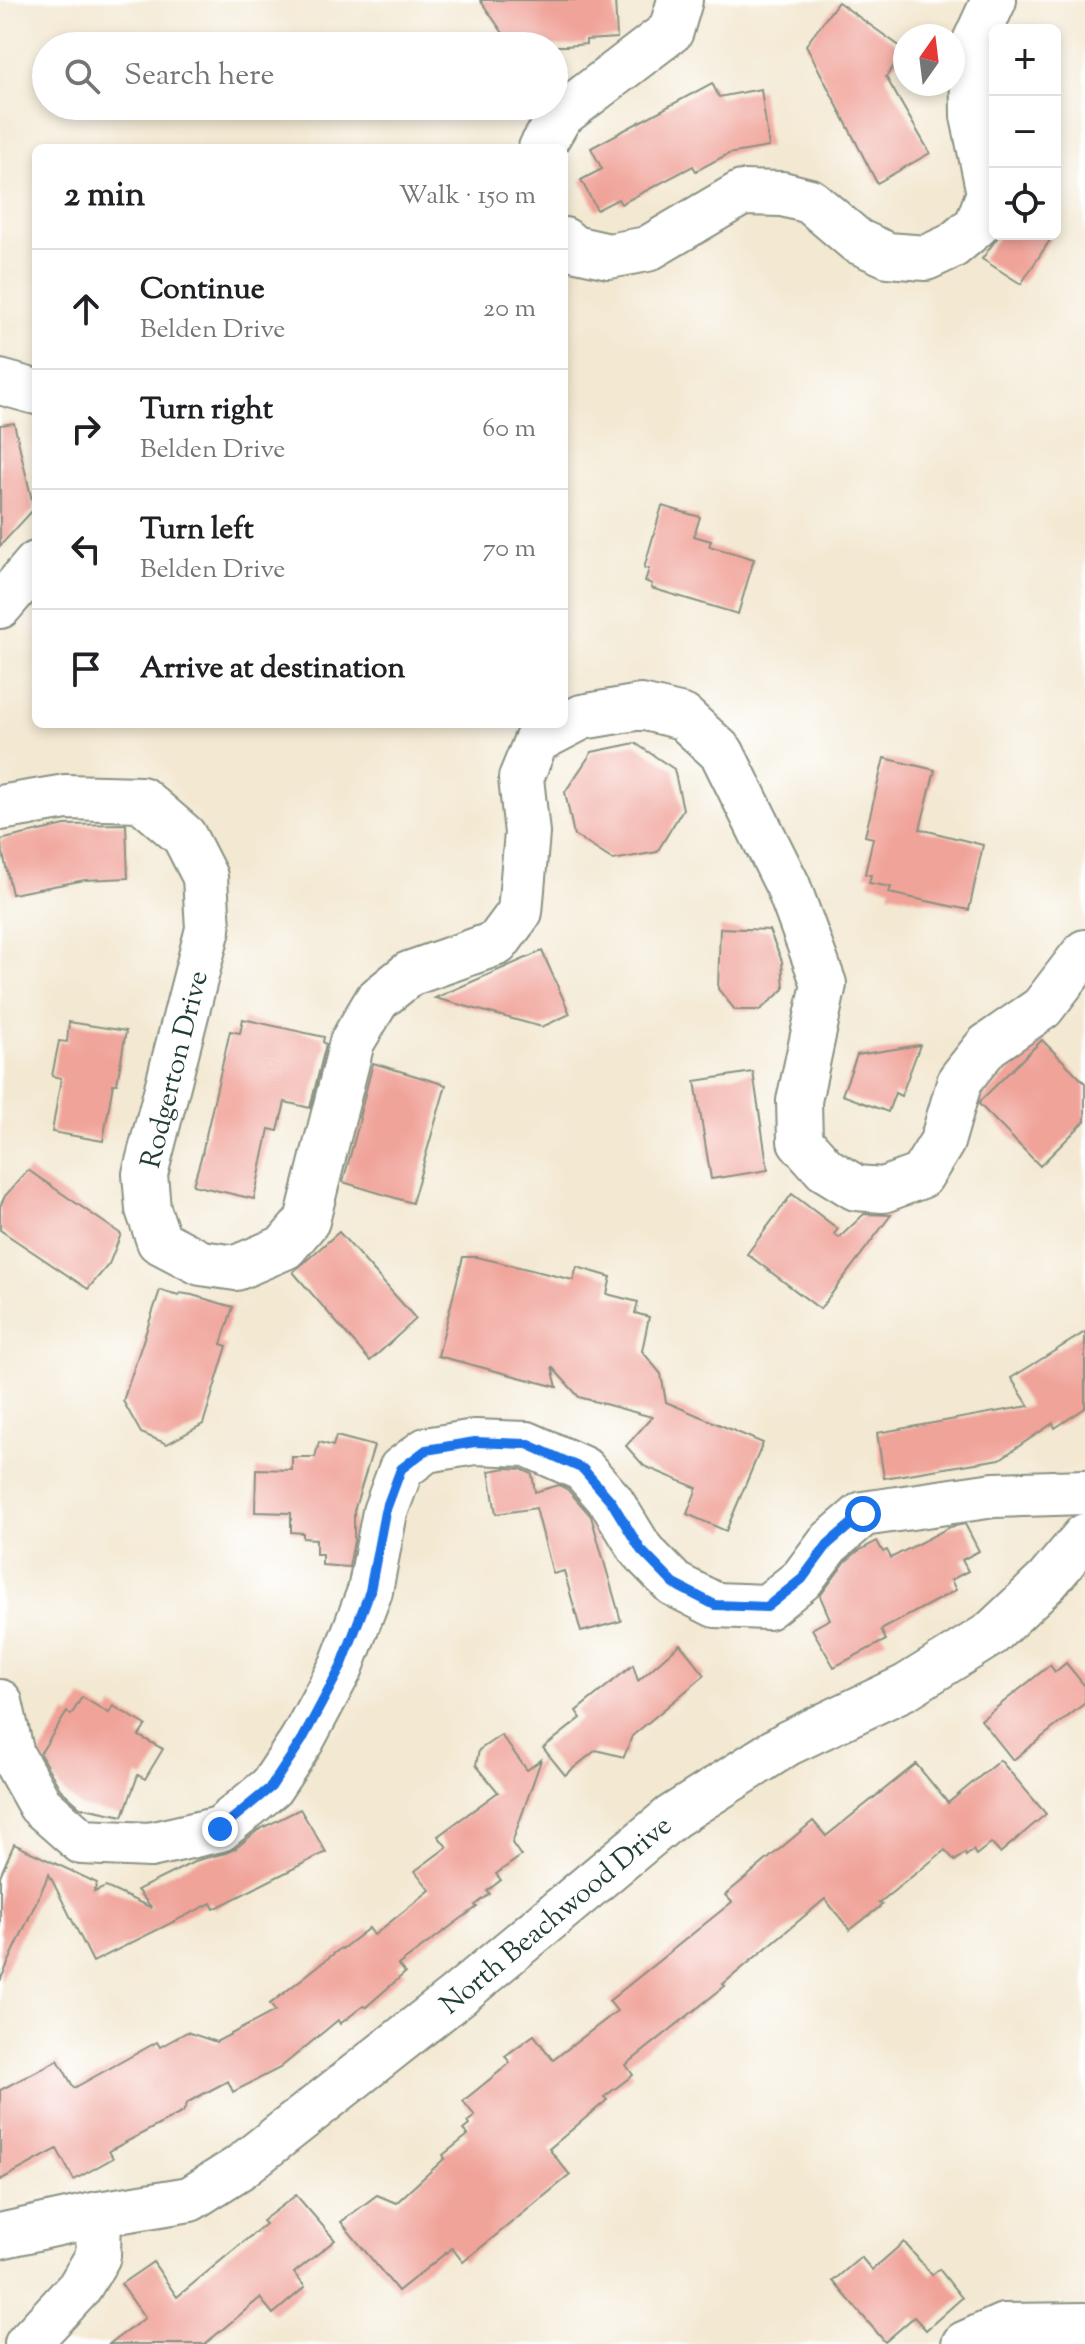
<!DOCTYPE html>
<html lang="en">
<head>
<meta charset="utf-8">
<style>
	:root { --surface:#fff; --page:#f6f6f6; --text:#202124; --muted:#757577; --line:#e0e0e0 }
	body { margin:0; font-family:"Sorts Mill Goudy",serif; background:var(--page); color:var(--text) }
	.controls { position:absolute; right:24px; top:24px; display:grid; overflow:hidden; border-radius:12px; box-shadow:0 4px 12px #0003 }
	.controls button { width:72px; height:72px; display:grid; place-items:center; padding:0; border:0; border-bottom:2px solid var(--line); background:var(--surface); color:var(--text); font:40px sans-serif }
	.compass { position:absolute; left:893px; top:24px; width:72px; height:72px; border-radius:50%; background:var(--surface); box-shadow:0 4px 12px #0003; rotate:14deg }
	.stop { position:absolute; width:24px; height:24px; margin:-18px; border:6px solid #1a73e8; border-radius:50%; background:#fff }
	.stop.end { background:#1a73e8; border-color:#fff; box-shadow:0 2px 8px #0008 }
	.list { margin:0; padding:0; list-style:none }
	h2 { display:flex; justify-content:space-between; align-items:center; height:104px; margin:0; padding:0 32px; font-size:34px }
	h2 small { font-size:26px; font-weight:400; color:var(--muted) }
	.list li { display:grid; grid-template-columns:52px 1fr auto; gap:24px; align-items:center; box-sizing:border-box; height:120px; padding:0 32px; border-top:2px solid var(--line) }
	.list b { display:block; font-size:30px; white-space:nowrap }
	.list p { margin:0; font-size:26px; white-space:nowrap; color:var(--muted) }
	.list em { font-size:26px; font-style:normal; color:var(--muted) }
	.icon { flex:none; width:44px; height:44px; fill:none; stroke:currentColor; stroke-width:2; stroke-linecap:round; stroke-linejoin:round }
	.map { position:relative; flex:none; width:1085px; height:2344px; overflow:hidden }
	.search { position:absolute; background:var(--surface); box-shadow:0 4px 12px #0003; left:32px; top:32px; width:536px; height:88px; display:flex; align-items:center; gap:20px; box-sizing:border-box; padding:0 28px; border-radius:44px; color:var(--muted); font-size:30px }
	.panel { position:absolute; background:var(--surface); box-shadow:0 4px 12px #0003; left:32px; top:144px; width:536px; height:584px; border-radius:12px }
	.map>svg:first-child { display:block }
</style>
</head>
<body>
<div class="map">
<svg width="1085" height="2344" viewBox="0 0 1085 2344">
	<rect width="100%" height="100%" fill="#fff"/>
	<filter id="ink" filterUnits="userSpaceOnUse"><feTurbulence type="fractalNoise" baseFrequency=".0125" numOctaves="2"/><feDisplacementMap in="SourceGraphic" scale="16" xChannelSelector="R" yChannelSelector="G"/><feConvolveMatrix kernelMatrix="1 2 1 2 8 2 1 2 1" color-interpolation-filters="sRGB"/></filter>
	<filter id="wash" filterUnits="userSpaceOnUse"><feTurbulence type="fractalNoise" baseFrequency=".006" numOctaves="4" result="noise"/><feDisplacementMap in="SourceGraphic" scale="32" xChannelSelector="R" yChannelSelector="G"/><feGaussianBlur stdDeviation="1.8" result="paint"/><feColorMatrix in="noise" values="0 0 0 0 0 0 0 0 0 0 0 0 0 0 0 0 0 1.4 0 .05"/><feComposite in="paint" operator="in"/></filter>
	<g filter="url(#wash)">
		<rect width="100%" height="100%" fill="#f3e8d1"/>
		<g id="blocks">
			<g fill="#f0a399">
				<polygon points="480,0 615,0 617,38 586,40 586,44 566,46 512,46"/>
				<polygon points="838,2 905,50 886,77 930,153 877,183 806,45"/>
				<polygon points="712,83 719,97 761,89 769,147 728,154 696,171 693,166 621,204 618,199 597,210 581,180 602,169 591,148"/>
				<polygon points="1000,234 1054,234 1021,284 982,259"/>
				<polygon points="14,423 34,509 0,546 0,425"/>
				<polygon points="662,506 700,517 694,536 711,541 709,546 754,559 738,614 651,588 652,584 645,581 649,569 644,568"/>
				<polygon points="635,743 674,769 683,809 657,852 613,860 574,835 565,792 592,752"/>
				<polygon points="884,758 935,770 920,829 983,845 969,910 889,893 891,887 869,883 871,875 865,874 873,838 865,836"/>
				<polygon points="126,824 128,878 85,880 12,894 0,840 65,825"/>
				<polygon points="720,928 769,930 782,961 784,989 760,1010 735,1010 718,989"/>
				<polygon points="542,951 570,1014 542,1027 435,998"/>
				<polygon points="243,1019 324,1037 323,1042 326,1044 310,1108 285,1102 278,1131 269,1129 254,1199 193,1185 203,1151 202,1153 230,1031 240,1033"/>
				<polygon points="69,1022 126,1031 117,1084 113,1084 103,1141 52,1132 61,1078 52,1076 59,1041 67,1042"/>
				<polygon points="1042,1040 1085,1083 1085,1121 1040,1166 979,1104 980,1101"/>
				<polygon points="920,1045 901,1096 895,1093 888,1112 842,1095 857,1055"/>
				<polygon points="373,1063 446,1085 412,1203 343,1182 360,1119 359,1118"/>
				<polygon points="753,1072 768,1170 711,1179 695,1081"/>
				<polygon points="28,1170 121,1234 109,1264 88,1289 0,1230 0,1206 5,1196"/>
				<polygon points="792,1194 838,1229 834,1234 839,1238 864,1214 891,1215 820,1309 747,1254"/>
				<polygon points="339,1232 416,1319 370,1361 293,1272"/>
				<polygon points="463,1257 477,1257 573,1280 577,1267 611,1277 607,1294 638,1302 635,1313 649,1317 642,1351 661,1374 666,1402 763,1443 726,1531 687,1514 697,1488 644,1466 626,1446 652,1417 579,1397 552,1367 557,1387 438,1356"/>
				<polygon points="160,1290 179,1295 180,1293 192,1295 233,1307 221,1344 227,1346 203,1424 167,1444 141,1433 123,1401"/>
				<polygon points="1085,1332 1085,1408 1055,1428 1053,1423 1000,1459 884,1478 877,1433 1029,1406 1011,1378"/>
				<polygon points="336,1436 374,1446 354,1511 354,1541 349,1567 322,1565 322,1554 316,1554 316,1539 303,1538 303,1533 291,1532 291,1513 255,1512 256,1469 292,1470 292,1457 315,1457 319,1442 333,1446"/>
				<polygon points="506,1468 521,1469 532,1474 535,1492 559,1485 568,1490 591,1516 621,1621 581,1632 564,1571 553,1574 536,1508 496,1514 489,1471"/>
				<polygon points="965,1524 979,1551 962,1560 968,1571 951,1580 956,1590 881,1630 886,1640 834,1667 812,1629 830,1619 820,1596 846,1561 858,1551 877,1541 883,1552 887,1550 891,1558 950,1527"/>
				<polygon points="680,1644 705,1675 632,1736 624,1757 596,1750 565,1775 543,1748 581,1718 576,1711 633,1665 638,1681"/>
				<polygon points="1066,1663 1085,1686 1085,1703 1013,1760 981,1720 1050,1665 1055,1672"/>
				<polygon points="82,1697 109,1713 113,1706 146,1725 139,1736 163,1749 145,1779 138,1775 123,1816 80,1807 60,1789 40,1754 67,1712 71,1715"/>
				<polygon points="501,1735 527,1770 541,1760 512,1843 521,1856 496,1874 501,1880 487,1891 490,1894 475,1905 477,1907 398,1965 405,1973 366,2007 363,2006 340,2024 338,2020 280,2068 233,2092 228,2081 188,2102 183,2112 109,2151 113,2158 74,2180 57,2149 0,2180 0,2090 58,2060 74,2088 157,2042 160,2047 187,2032 216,2042 275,2011 270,2004 341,1948 342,1949 369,1928 374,1935 430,1890 415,1871 447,1847 438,1836 498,1792 476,1765 479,1750"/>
				<polygon points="1000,1760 1046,1814 1000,1853 991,1843 976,1855 973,1850 966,1856 965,1853 955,1861 945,1850 879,1903 882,1905 850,1930 825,1899 723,1984 725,1986 626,2065 633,2075 604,2097 607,2100 549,2149 570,2175 463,2262 452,2248 398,2291 341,2222 377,2195 396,2203 445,2158 443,2155 468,2135 463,2130 469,2125 467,2122 475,2116 463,2101 510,2063 505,2056 534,2035 553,2060 617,2011 609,2001 732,1902 725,1895 813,1821 826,1836 916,1764 948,1803"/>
				<polygon points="300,1809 326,1852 214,1909 211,1903 93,1962 49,1874 0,1981 0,1876 14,1844 97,1883 94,1892 106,1887 152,1908 137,1890 198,1860 226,1853 235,1849 258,1830"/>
				<polygon points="296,2195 335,2240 294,2273 305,2287 273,2314 260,2298 205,2344 109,2344 145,2318 121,2284 153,2262 177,2297 265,2224 262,2221"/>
				<polygon points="904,2242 932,2275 939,2269 962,2298 926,2330 914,2317 885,2342 833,2281 861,2257 872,2270"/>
			</g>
		</g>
	</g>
	<g filter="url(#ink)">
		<use href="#blocks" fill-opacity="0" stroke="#899282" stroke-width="2"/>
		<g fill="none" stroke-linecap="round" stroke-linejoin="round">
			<defs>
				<g id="minor">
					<polyline points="541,148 560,116 671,31 680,0"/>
					<polyline points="564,240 573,248 609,256 647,249 742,193 782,194 810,201 857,241 888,255 926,258 952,246 977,225 989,193 973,116 972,48 994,0"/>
					<polyline points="0,382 36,392"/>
					<polyline points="0,606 36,564"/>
					<polyline points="0,808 66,797 141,799 184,836 205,877 208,929 145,1174 148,1209 159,1241 201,1263 236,1268 285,1247 307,1221 352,1042 377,1000 409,974 497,943 520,912 527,833 521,778 536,741 582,717 641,707 683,717 722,753 788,886 824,984 799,1101 800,1141 825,1169 856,1188 883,1190 921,1176 942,1142 960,1080 987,1046 1042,1008 1085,952"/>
					<polyline points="0,1702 12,1755 40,1805 82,1842 150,1845 220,1829 271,1787 302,1740 341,1667 370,1591 385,1512 401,1469 426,1450 475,1442 527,1444 583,1469 611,1501 641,1550 674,1584 715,1605 767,1607 802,1579 828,1544 863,1514 994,1495 1085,1492"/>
					<polyline points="0,2236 99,2214 190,2199 239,2168 457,1996 672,1817 788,1743 906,1687 991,1634 1047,1581 1085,1536"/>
					<polyline points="27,2344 79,2288 98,2256 99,2214"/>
					<polyline points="964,2344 1004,2326 1085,2325"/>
				</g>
			</defs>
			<use href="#minor" stroke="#899282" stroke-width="48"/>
			<use href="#minor" stroke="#fff" stroke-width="44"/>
		</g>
	</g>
	<g fill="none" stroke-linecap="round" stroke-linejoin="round" filter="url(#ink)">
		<polyline stroke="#1a73e8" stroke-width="10" points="220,1829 271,1787 302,1740 341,1667 370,1591 385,1512 401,1469 426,1450 475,1442 527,1444 583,1469 611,1501 641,1550 674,1584 715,1605 767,1607 802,1579 828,1544 863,1514"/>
	</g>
	<g text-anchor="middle" stroke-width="6" stroke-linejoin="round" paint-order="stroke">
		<g font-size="28" fill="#1f3d34" stroke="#fff">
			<text transform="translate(173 1069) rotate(-76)" y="10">Rodgerton Drive</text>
			<text transform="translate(555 1914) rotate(-40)" y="10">North Beachwood Drive</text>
		</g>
	</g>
</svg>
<div class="controls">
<button>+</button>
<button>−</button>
<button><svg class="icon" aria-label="locate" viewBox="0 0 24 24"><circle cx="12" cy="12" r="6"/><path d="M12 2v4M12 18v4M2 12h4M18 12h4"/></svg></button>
</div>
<svg class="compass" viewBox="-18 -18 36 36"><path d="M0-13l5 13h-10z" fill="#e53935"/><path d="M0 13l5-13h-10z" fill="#757577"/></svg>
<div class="stop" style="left:863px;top:1514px"></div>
<div class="stop end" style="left:220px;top:1829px"></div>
<div class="search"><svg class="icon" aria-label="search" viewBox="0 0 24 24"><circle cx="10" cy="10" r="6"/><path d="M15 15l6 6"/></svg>Search here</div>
<section class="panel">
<h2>2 min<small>Walk · 150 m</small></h2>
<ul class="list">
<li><svg class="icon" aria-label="ahead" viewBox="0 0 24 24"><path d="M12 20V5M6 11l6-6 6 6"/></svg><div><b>Continue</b><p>Belden Drive</p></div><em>20 m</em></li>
<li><svg class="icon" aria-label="right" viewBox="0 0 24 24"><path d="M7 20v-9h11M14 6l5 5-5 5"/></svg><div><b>Turn right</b><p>Belden Drive</p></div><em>60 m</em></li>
<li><svg class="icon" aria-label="left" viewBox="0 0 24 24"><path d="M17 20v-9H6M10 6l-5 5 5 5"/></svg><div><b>Turn left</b><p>Belden Drive</p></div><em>70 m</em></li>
<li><svg class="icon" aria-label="arrive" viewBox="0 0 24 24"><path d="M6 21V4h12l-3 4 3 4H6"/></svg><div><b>Arrive at destination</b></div></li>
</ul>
</section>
</div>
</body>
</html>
